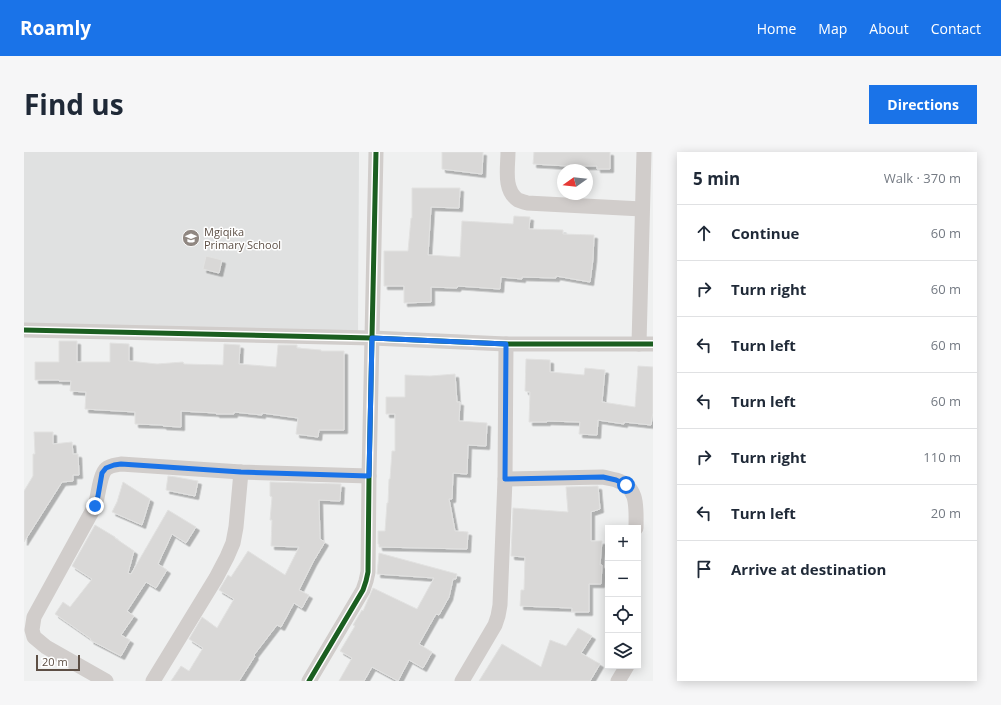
<!DOCTYPE html>
<html lang="en">
<head>
<meta charset="utf-8">
<style>
	:root { --surface:#fff; --page:#f6f6f7; --text:#1f2937; --muted:#747a83; --line:#e0e1e3; --accent:#1a73e8 }
	body { margin:0; font-family:"Open Sans",sans-serif; background:var(--page); color:var(--text) }
	.controls { position:absolute; right:12px; bottom:12px; display:grid; overflow:hidden; border-radius:0px; box-shadow:0 2px 10px #0003 }
	.controls button { width:36px; height:36px; display:grid; place-items:center; padding:0; border:0; border-bottom:1px solid var(--line); background:var(--surface); color:var(--text); font:20px sans-serif }
	.compass { position:absolute; left:533px; top:12px; width:36px; height:36px; border-radius:50%; background:var(--surface); box-shadow:0 2px 10px #0003; rotate:255deg }
	.scale { position:absolute; left:12px; bottom:10px; width:44px; box-sizing:border-box; padding-left:4px; border:2px solid #5d4f45; border-top:0; font-size:11px; line-height:14px; white-space:nowrap; color:#5d4f45; -webkit-text-stroke:3px #fff; paint-order:stroke }
	.stop { position:absolute; width:12px; height:12px; margin:-9px; border:3px solid #1a73e8; border-radius:50%; background:#fff }
	.stop.end { background:#1a73e8; border-color:#fff; box-shadow:0 1px 4px #0008 }
	.list { margin:0; padding:0; list-style:none }
	h2 { display:flex; justify-content:space-between; align-items:center; height:52px; margin:0; padding:0 16px; font-size:17px }
	h2 small { font-size:13px; font-weight:400; color:var(--muted) }
	.list li { display:grid; grid-template-columns:26px 1fr auto; gap:12px; align-items:center; box-sizing:border-box; height:56px; padding:0 16px; border-top:1px solid var(--line) }
	.list b { display:block; font-size:15px; white-space:nowrap }
	.list em { font-size:13px; font-style:normal; color:var(--muted) }
	.icon { flex:none; width:22px; height:22px; fill:none; stroke:currentColor; stroke-width:2; stroke-linecap:round; stroke-linejoin:round }
	.map { position:relative; flex:none; width:629px; height:529px; overflow:hidden; border-radius:0px }
	header { display:flex; align-items:center; gap:24px; box-sizing:border-box; height:56px; padding:0 20px; background:var(--accent); color:#fff }
	header strong { font-size:19px }
	nav { display:flex; gap:22px; margin-inline-start:auto; font-size:14px }
	.intro { display:flex; align-items:center; justify-content:space-between; box-sizing:border-box; height:96px; padding:0 24px }
	h1 { margin:0; font-size:28px }
	.button { padding:10px 18px; border-radius:0px; background:var(--accent); color:#fff; font-size:14px; font-weight:700 }
	main { display:flex; gap:24px; padding:0 24px }
	aside { flex:1; background:var(--surface); border-radius:0px; box-shadow:0 2px 10px #0003 }
	.map>svg:first-child { display:block }
</style>
</head>
<body>
<header>
<strong>Roamly</strong>
<nav><a>Home</a><a>Map</a><a>About</a><a>Contact</a></nav>
</header>
<div class="intro"><h1>Find us</h1><a class="button">Directions</a></div>
<main>
<div class="map">
<svg width="629" height="529" viewBox="0 0 629 529">
	<defs>
		<filter id="shadow"><feDropShadow dx="3.5" dy="3.5" stdDeviation="0" flood-color="#0004"/></filter>
	</defs>
	<rect width="100%" height="100%" fill="#eff0f0"/>
	<polygon fill="#e0e1e1" points="0,0 335,0 334,185 0,172"/>
	<g fill="#d9d8d7" stroke="#e2e2e1" filter="url(#shadow)">
		<polygon points="418,0 459,0 458,22 418,17"/>
		<polygon points="510,0 586,0 586,17 573,17 573,14 544,14 509,12"/>
		<polygon points="388,36 436,36 435,56 407,55 404,103 436,105 438,69 489,72 490,64 506,65 505,77 539,78 539,82 570,83 569,107 566,130 532,124 532,126 498,125 498,127 477,125 476,137 434,134 433,136 407,135 407,150 380,151 380,134 360,134 360,99 384,99 387,66 388,66"/>
		<polygon points="182,104 198,108 195,121 179,117"/>
		<polygon points="35,189 53,189 53,210 86,210 86,191 105,192 105,209 133,212 159,210 160,212 199,213 200,192 216,193 215,212 252,215 254,193 273,193 273,196 297,198 297,199 320,199 320,278 295,278 294,285 272,282 274,266 238,261 238,263 210,260 210,262 192,262 192,261 157,259 157,275 139,274 139,273 111,272 111,260 61,257 62,240 46,239 47,229 35,229 35,228 11,228 11,210 35,210"/>
		<polygon points="502,207 526,208 526,220 560,223 561,216 581,218 578,250 611,255 614,214 629,215 629,260 627,273 600,270 600,272 574,268 573,283 555,282 556,270 523,269 523,270 505,270 506,240 501,239"/>
		<polygon points="431,222 433,250 436,250 435,269 463,271 462,294 444,293 443,322 429,321 428,347 425,347 431,379 444,380 443,397 355,395 355,392 354,392 354,379 361,379 363,351 364,351 365,327 366,327 368,299 371,299 371,262 362,262 362,245 381,245 381,223 406,224"/>
		<polygon points="10,280 29,280 29,292 48,290 49,302 54,302 55,323 49,323 49,329 38,330 0,390 0,339 9,324 9,302 11,302"/>
		<polygon points="144,324 152,325 174,329 171,344 142,338"/>
		<polygon points="99,330 126,347 118,373 88,360 93,350"/>
		<polygon points="246,330 317,332 316,349 295,348 296,387 301,390 289,410 275,438 285,443 278,456 270,451 257,475 253,473 230,503 231,504 215,529 147,529 157,514 165,519 179,496 165,487 178,465 193,476 210,447 195,438 204,423 207,425 224,399 261,423 275,395 247,394 248,368 246,368 248,345 246,344"/>
		<polygon points="574,334 576,357 567,360 567,389 578,389 576,413 578,413 577,432 565,432 565,460 548,460 548,456 496,454 497,438 500,438 501,405 487,404 489,356 544,360 542,335"/>
		<polygon points="144,358 172,375 162,391 148,382 134,412 143,418 132,436 122,430 103,459 110,464 97,483 106,488 97,504 66,488 67,487 31,462 39,450 46,455 68,427 48,414 71,373 91,385 91,386 110,399 104,421 107,422"/>
		<polygon points="355,401 433,422 432,427 429,427 425,445 415,463 412,462 395,492 408,500 399,516 385,508 374,529 348,515 340,529 315,529 328,506 316,499 331,474 329,473 338,458 339,459 349,436 393,457 410,426 353,422"/>
		<polygon points="554,476 568,484 557,501 576,512 566,529 455,529 478,492 517,515 526,488 542,494"/>
	</g>
	<g fill="none" stroke-linecap="round" stroke-linejoin="round">
		<g stroke="#d1cdcb" stroke-width="15">
			<path d="M484,0C484,15 479,38 494,48C496,49 500,50 503,51L618,57"/>
			<polyline points="0,178 348,186 482,192 629,192"/>
			<polyline points="615,192 620,0"/>
			<path d="M481,327L579,325C583,326 588,327 592,328C615,335 612,356 612,376"/>
			<path d="M82,529L22,495L10,485L8,478L10,465L71,354C74,345 76,322 82,317C86,313 92,313 97,312L217,320L345,324"/>
			<polyline points="129,529 192,426 203,405 209,391 212,375 217,320"/>
			<polyline points="285,529 339,438 342,429 344,420 345,324 352,0"/>
			<polyline points="438,529 471,473 474,464 476,453 481,327 482,192"/>
			<polyline points="594,529 603,514"/>
		</g>
		<defs>
			<g id="cycleway">
				<polyline points="0,178 348,186 482,192 629,192"/>
				<polyline points="285,529 339,438 342,429 344,420 345,324 352,0"/>
			</g>
		</defs>
		<use href="#cycleway" stroke="#fff" stroke-width="8"/>
		<use href="#cycleway" stroke="#1b5e20" stroke-width="5"/>
	</g>
	<g fill="none" stroke-linecap="round" stroke-linejoin="round">
		<polyline stroke="#1a73e8" stroke-width="5" points="71,354 74,344 78,321 82,316 90,313 97,312 217,320 345,324 348,186 482,192 481,327 579,325 592,328 602,333"/>
	</g>
	<defs>
		<symbol id="school-disc" viewBox="-11 -11 22 22"><circle r="9.5" fill="#908781" stroke="#fff"/><path d="M0-5L7-2L0 1L-7-2ZM-4 1L0 2.5L4 1V4Q0 6-4 4Z" fill="#fff"/></symbol>
	</defs>
	<g fill-rule="evenodd">
		<use href="#school-disc" x="157" y="76" width="20" height="20"/>
	</g>
	<g text-anchor="middle" stroke-width="3" stroke-linejoin="round" paint-order="stroke">
		<g font-size="11" fill="#5d4f45" stroke="#fff" text-anchor="start">
			<text x="180" y="84">Mgiqika<tspan x="180" dy="13">Primary School</tspan></text>
		</g>
	</g>
</svg>
<div class="controls">
<button>+</button>
<button>−</button>
<button><svg class="icon" aria-label="locate" viewBox="0 0 24 24"><circle cx="12" cy="12" r="6"/><path d="M12 2v4M12 18v4M2 12h4M18 12h4"/></svg></button>
<button><svg class="icon" aria-label="layers" viewBox="0 0 24 24"><path d="M12 4l9 5-9 5-9-5zM3 14l9 5 9-5"/></svg></button>
</div>
<svg class="compass" viewBox="-18 -18 36 36"><path d="M0-13l5 13h-10z" fill="#e53935"/><path d="M0 13l5-13h-10z" fill="#747a83"/></svg>
<div class="scale">20 m</div>
<div class="stop" style="left:602px;top:333px"></div>
<div class="stop end" style="left:71px;top:354px"></div>
</div>
<aside>
<h2>5 min<small>Walk · 370 m</small></h2>
<ul class="list">
<li><svg class="icon" aria-label="ahead" viewBox="0 0 24 24"><path d="M12 20V5M6 11l6-6 6 6"/></svg><div><b>Continue</b></div><em>60 m</em></li>
<li><svg class="icon" aria-label="right" viewBox="0 0 24 24"><path d="M7 20v-9h11M14 6l5 5-5 5"/></svg><div><b>Turn right</b></div><em>60 m</em></li>
<li><svg class="icon" aria-label="left" viewBox="0 0 24 24"><path d="M17 20v-9H6M10 6l-5 5 5 5"/></svg><div><b>Turn left</b></div><em>60 m</em></li>
<li><svg class="icon" aria-label="left" viewBox="0 0 24 24"><path d="M17 20v-9H6M10 6l-5 5 5 5"/></svg><div><b>Turn left</b></div><em>60 m</em></li>
<li><svg class="icon" aria-label="right" viewBox="0 0 24 24"><path d="M7 20v-9h11M14 6l5 5-5 5"/></svg><div><b>Turn right</b></div><em>110 m</em></li>
<li><svg class="icon" aria-label="left" viewBox="0 0 24 24"><path d="M17 20v-9H6M10 6l-5 5 5 5"/></svg><div><b>Turn left</b></div><em>20 m</em></li>
<li><svg class="icon" aria-label="arrive" viewBox="0 0 24 24"><path d="M6 21V4h12l-3 4 3 4H6"/></svg><div><b>Arrive at destination</b></div></li>
</ul>
</aside>
</main>
</body>
</html>
